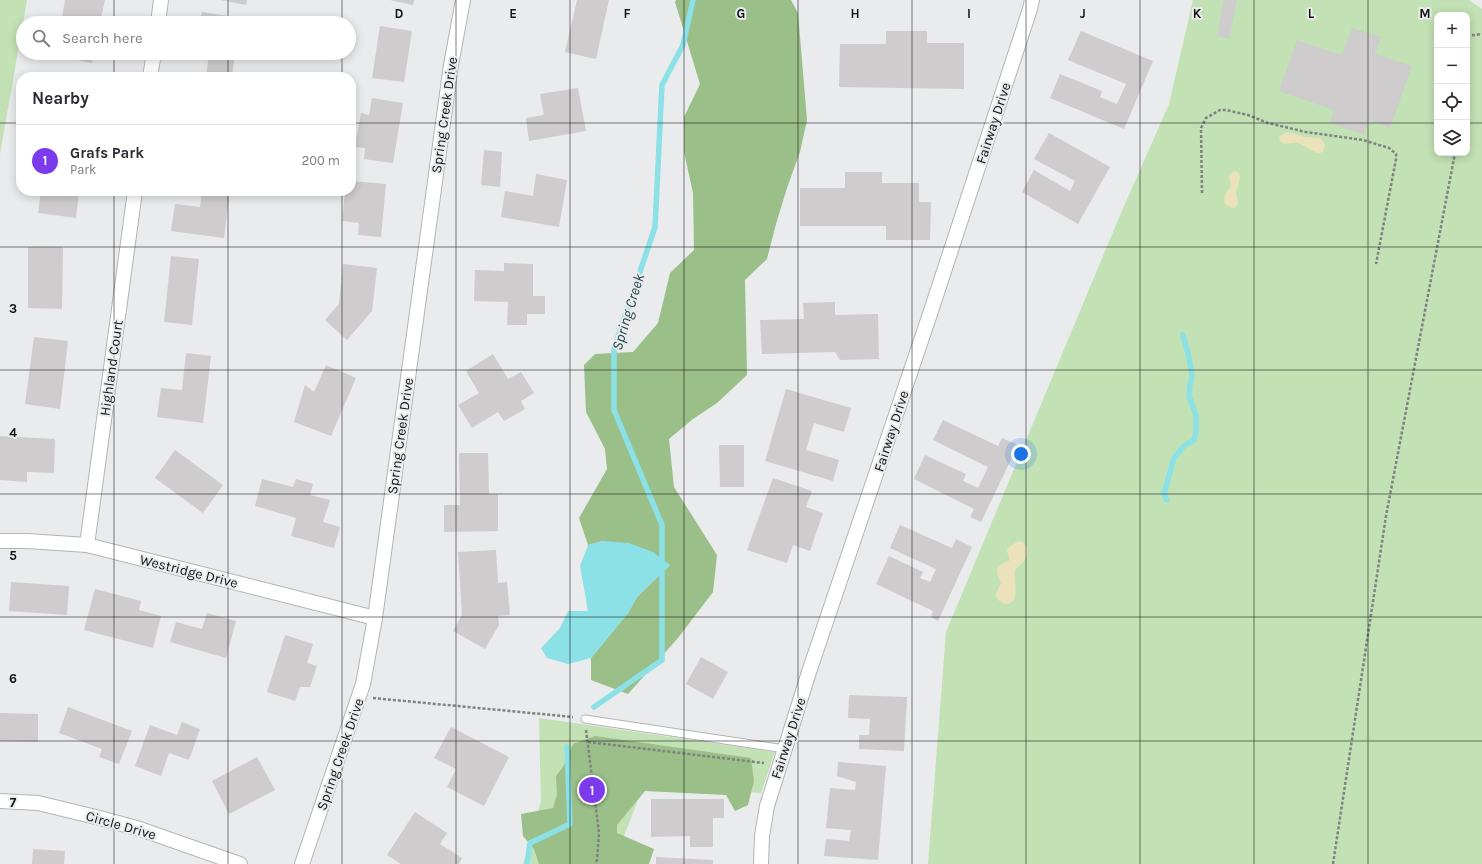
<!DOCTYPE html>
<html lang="en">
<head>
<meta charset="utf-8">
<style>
	:root { --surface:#fff; --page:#f2f2f3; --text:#2b2b33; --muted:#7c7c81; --line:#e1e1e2; --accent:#7c3aed }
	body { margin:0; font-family:Karla,sans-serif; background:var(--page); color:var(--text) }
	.controls { position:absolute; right:12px; top:12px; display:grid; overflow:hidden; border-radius:8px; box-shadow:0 2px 10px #0003 }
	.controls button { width:36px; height:36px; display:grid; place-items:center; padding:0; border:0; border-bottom:1px solid var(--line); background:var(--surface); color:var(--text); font:20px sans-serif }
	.you { position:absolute; left:1021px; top:454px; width:14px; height:14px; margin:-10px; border:3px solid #fff; border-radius:50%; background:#1a73e8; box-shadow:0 0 0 6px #1a73e833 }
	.badge { display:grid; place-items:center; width:26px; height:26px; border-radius:50%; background:var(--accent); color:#fff; font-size:13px; font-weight:700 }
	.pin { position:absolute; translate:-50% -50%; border:2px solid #fff; box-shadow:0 1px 4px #0006 }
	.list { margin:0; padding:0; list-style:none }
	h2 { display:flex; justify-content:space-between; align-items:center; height:52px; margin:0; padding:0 16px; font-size:17px }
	h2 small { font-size:13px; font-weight:400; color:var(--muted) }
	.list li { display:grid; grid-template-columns:26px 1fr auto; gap:12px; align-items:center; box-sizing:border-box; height:72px; padding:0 16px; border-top:1px solid var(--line) }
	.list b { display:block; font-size:15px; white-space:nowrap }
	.list p { margin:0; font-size:13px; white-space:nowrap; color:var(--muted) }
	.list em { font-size:13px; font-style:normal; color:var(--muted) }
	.icon { flex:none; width:22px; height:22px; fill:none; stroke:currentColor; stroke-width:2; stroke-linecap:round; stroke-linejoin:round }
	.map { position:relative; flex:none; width:1482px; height:864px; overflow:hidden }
	.search { position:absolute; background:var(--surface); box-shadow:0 2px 10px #0003; left:16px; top:16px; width:340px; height:44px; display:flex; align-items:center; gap:10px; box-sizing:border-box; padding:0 14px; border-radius:22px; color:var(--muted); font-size:15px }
	.panel { position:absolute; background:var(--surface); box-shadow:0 2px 10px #0003; left:16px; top:72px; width:340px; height:124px; border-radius:16px }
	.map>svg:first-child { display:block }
</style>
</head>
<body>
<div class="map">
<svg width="1482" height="864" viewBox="0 0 1482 864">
	<rect width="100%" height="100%" fill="#eaebed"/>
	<g fill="#c2e1b4" fill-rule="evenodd">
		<polygon points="0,0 27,0 0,154"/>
		<path d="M1193,0H1469L1482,9V864H928L946,632L1118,220L1169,104ZM1437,15H1467V153H1437Z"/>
		<polygon points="539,718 775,752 761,793 643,787 613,864 523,864 541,801"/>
	</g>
	<g fill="#9abf89">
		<polygon points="676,0 791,0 798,13 807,120 800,152 787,188 776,224 767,259 745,280 747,375 717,403 693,419 669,439 674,487 717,555 713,592 678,638 628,694 591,680 591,658 628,613 637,597 670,565 603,541 588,545 579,518 607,469 605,449 586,412 584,365 595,354 633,352 658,323 670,273 694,250 693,193 684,152 684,117 700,84 675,2"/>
		<polygon points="595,736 751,758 754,781 748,805 735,811 726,795 645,791 617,825 617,833 654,849 649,864 539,864 534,849 523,836 521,814 553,808 557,794 556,776 563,767 573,744"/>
	</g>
	<g fill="#ebe2bc">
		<path d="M1287,132L1305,137L1320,138L1325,144C1323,165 1306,143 1296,143C1289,142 1284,147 1279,139L1280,136Z"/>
		<path d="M1235,171L1239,173L1240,178L1236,193L1238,202L1236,207L1232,208L1225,204C1223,195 1226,193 1231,187L1229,175Z"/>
		<path d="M1018,541L1023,542L1027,547C1029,559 1022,562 1015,570C1013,581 1022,604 1005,604L998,600L995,595L1001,584C1000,578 993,570 1000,565C1002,563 1006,562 1009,561V556L1007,552L1008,548Z"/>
	</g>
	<polygon fill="#8be1e6" points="603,541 629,543 653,552 670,565 637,597 628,613 591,658 568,664 547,658 541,648 560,628 568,611 588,611 580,566 588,545"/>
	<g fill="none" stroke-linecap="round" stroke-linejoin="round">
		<g stroke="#8be1e6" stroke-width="5.5">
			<polyline points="1167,500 1164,494 1174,458 1184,446 1194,440 1196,432 1196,415 1189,396 1190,385 1192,375 1189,358 1183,335"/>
			<polyline points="594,707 662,660 662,525 614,410 614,349 655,227 662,85 683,45 693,0"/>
			<polyline points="527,864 530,843 570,824 567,747"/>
		</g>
	</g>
	<g fill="#cecccc">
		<polygon points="65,0 105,0 100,23 61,23"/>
		<polygon points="220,0 247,0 246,5"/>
		<polygon points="390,0 414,0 413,5"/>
		<polygon points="577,0 609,0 596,59 565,52"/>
		<polygon points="1224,0 1237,0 1229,39 1217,36"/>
		<polygon points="202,12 241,18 240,23 200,23"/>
		<polygon points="380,26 412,31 404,82 372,78"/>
		<polygon points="1352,28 1381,37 1375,54 1412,66 1390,128 1369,120 1364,135 1330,123 1334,110 1279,91 1297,40 1342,55"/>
		<polygon points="886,31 927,31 927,43 964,43 964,89 839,87 840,44 886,44"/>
		<polygon points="1081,31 1153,61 1124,129 1050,98 1060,74 1102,91 1100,97 1117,104 1126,84 1068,60"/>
		<polygon points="55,53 94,53 92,63 54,55"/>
		<polygon points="209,53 235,53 232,77 206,77"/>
		<polygon points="65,72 74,77 62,77"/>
		<polygon points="578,88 586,131 529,141 526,118 544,115 540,94"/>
		<polygon points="372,98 403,103 393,163 364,159 365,148 355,147 361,113 369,115"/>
		<polygon points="1049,133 1110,167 1078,224 1022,192 1034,170 1070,191 1075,181 1034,159"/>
		<polygon points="484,150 502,152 500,187 481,185"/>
		<polygon points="845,172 882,172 882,183 919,183 919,202 931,202 930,240 886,240 886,226 800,226 800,188 845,188"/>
		<polygon points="536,174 567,180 559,227 501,217 505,191 533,196"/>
		<polygon points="351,181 386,184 381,237 358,235 359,223 342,221 345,191 351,191"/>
		<polygon points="41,191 79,191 76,218 38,213"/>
		<polygon points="202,191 230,191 224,238 171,231 175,204 200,207"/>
		<polygon points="28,247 63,247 62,309 28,308"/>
		<polygon points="171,256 199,259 192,325 164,322"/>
		<polygon points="504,263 533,264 533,296 545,296 545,314 527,314 527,325 507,325 508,302 474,301 475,270 504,271"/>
		<polygon points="343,264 377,268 372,311 347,340 325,320 339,304"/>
		<polygon points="835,302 835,315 878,314 879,359 840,360 835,352 762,354 760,320 804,319 803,303"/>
		<polygon points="34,337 68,341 60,409 25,404"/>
		<polygon points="186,353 211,356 203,423 157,417 161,388 182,390"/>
		<polygon points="493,354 508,379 521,372 534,393 521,401 525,409 504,421 498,412 472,428 458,405 479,393 466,371"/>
		<polygon points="326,365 356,378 331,436 294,422 305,385 314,392"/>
		<polygon points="786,389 851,408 844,432 814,423 806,450 839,460 833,481 765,461"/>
		<polygon points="943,420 998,446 1002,438 1018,445 981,522 970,517 974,509 914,479 925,455 966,474 963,481 978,488 988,467 933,440"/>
		<polygon points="0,436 55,439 54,473 27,472 27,482 0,480"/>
		<polygon points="719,445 744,445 744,487 720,487"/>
		<polygon points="175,450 223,485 203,513 155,478"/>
		<polygon points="459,453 488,453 489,494 498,494 498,531 444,532 444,505 460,505"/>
		<polygon points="773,478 812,491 806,507 823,513 810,551 793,545 787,563 747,550"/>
		<polygon points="262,479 293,487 296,479 313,484 310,495 330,500 323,522 340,527 334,548 291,536 296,518 255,506"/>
		<polygon points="900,525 952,548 956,539 972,547 938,621 931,617 933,611 876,584 889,556 923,572 920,578 930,582 936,569 890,548"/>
		<polygon points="496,550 498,583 507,582 510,615 498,616 499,625 485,649 453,631 462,615 458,552"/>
		<polygon points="11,582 69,586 67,615 9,611"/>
		<polygon points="95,589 141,601 139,610 161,616 153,648 84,630"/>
		<polygon points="207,613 236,621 226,658 170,642 176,622 202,629"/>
		<polygon points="285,635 313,644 307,663 317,666 310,687 300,687 295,701 267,692"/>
		<polygon points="701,657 728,672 713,699 686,684"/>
		<polygon points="849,695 907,697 904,751 859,749 859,735 869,735 870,719 848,718"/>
		<polygon points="68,707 132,731 119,764 99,757 102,749 59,733"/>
		<polygon points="0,713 38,714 38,742 0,741"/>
		<polygon points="182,722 200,729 189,760 169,753 161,776 135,766 150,725 177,735"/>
		<polygon points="451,727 509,757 484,806 447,787 456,769 434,758"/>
		<polygon points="257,757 275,790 229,814 212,781"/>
		<polygon points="838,762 886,766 878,860 824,856 826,839 849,841 851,830 826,828 830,788 855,790 856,782 837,776"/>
		<polygon points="651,799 724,799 724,818 713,818 713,847 690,847 690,836 651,837"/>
		<polygon points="415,812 447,833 440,844 462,858 459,864 401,864 387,855"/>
		<polygon points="33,849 65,851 64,864 32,864"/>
		<polygon points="656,857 713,860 713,864 656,864"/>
	</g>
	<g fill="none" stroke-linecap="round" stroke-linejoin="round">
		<defs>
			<polyline id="lane" points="585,719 785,749"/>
			<g id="street">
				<polyline points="158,23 161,0"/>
				<polyline points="150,77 154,53"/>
				<polyline points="0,541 27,541 87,545 375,618"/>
				<polyline points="87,545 135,191"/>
				<polyline points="0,801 38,803 100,818 140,829 240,864"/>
				<polyline points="302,864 363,684 375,618 451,65 463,0"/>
				<polyline points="761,864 762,836 767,806 809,672 930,314 1030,9 1032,0"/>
			</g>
		</defs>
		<use href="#lane" stroke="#b3b4b5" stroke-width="9"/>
		<use href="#street" stroke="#b3b4b5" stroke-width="16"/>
		<g stroke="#808182" stroke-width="2.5" stroke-dasharray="3 2" stroke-linecap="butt">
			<polyline points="1467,36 1482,34"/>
			<polyline points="1202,193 1201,128 1206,118 1220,110 1226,110 1248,115 1268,123 1306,132 1363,140 1389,148 1396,154 1396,159 1376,264"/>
			<polyline points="373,698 573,717"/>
			<polyline points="586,730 599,833 597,860 595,864"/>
			<polyline points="588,742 764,763"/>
			<polyline points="1333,864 1386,516 1455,153"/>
		</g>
		<use href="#lane" stroke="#fff" stroke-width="7"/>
		<use href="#street" stroke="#fff" stroke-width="14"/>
	</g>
	<path fill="none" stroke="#131313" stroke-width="1" stroke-opacity="0.55" d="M114,0V23M228,0V23M342,0V23M456,0V864M570,0V864M684,0V864M798,0V864M912,0V864M1026,0V864M1140,0V864M1254,0V864M1368,0V864M114,53V77M228,53V77M342,53V77M0,123H21M351,123H1437M1467,123H1482M114,191V864M228,191V864M342,191V864M0,247H1482M0,370H1482M0,494H1482M0,617H1482M0,741H1482"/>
	<g text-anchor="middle" stroke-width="4" stroke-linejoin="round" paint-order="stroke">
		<g font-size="14" fill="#131313" stroke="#eaebed">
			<text transform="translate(444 115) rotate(-82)" y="5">Spring Creek Drive</text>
			<text transform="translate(993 123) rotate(-72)" y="5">Fairway Drive</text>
			<text transform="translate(111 368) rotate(-82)" y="5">Highland Court</text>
			<text transform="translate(891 431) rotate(-72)" y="5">Fairway Drive</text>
			<text transform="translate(400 436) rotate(-82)" y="5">Spring Creek Drive</text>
			<text transform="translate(189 571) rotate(14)" y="5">Westridge Drive</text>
			<text transform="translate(788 738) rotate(-72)" y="5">Fairway Drive</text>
			<text transform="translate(340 754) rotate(-71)" y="5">Spring Creek Drive</text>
			<text transform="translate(121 825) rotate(16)" y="5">Circle Drive</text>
		</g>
		<g font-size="15" font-style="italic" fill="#21494b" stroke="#eaebed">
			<text transform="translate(628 312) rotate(-73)" y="5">Spring Creek</text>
		</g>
	</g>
	<g font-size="13" text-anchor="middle" font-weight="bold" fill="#131313" stroke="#eaebed" stroke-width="4" stroke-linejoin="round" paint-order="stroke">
		<text x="399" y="18">D</text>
		<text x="513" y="18">E</text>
		<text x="627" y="18">F</text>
		<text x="741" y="18">G</text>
		<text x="855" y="18">H</text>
		<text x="969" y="18">I</text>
		<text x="1083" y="18">J</text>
		<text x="1197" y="18">K</text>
		<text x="1311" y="18">L</text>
		<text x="1425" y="18">M</text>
		<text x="13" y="313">3</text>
		<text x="13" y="437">4</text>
		<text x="13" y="560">5</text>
		<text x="13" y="683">6</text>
		<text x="13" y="807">7</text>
	</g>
</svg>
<div class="controls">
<button>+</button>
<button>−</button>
<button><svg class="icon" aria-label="locate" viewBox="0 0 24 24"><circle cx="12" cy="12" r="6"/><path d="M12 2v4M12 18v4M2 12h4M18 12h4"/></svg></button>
<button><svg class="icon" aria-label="layers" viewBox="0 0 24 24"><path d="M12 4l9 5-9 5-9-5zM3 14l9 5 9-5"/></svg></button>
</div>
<div class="you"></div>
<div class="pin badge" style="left:592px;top:790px">1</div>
<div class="search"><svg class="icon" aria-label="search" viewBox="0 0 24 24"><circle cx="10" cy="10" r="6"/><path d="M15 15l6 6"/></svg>Search here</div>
<section class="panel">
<h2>Nearby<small></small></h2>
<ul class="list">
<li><span class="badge">1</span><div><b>Grafs Park</b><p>Park</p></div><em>200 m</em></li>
</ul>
</section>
</div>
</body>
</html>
